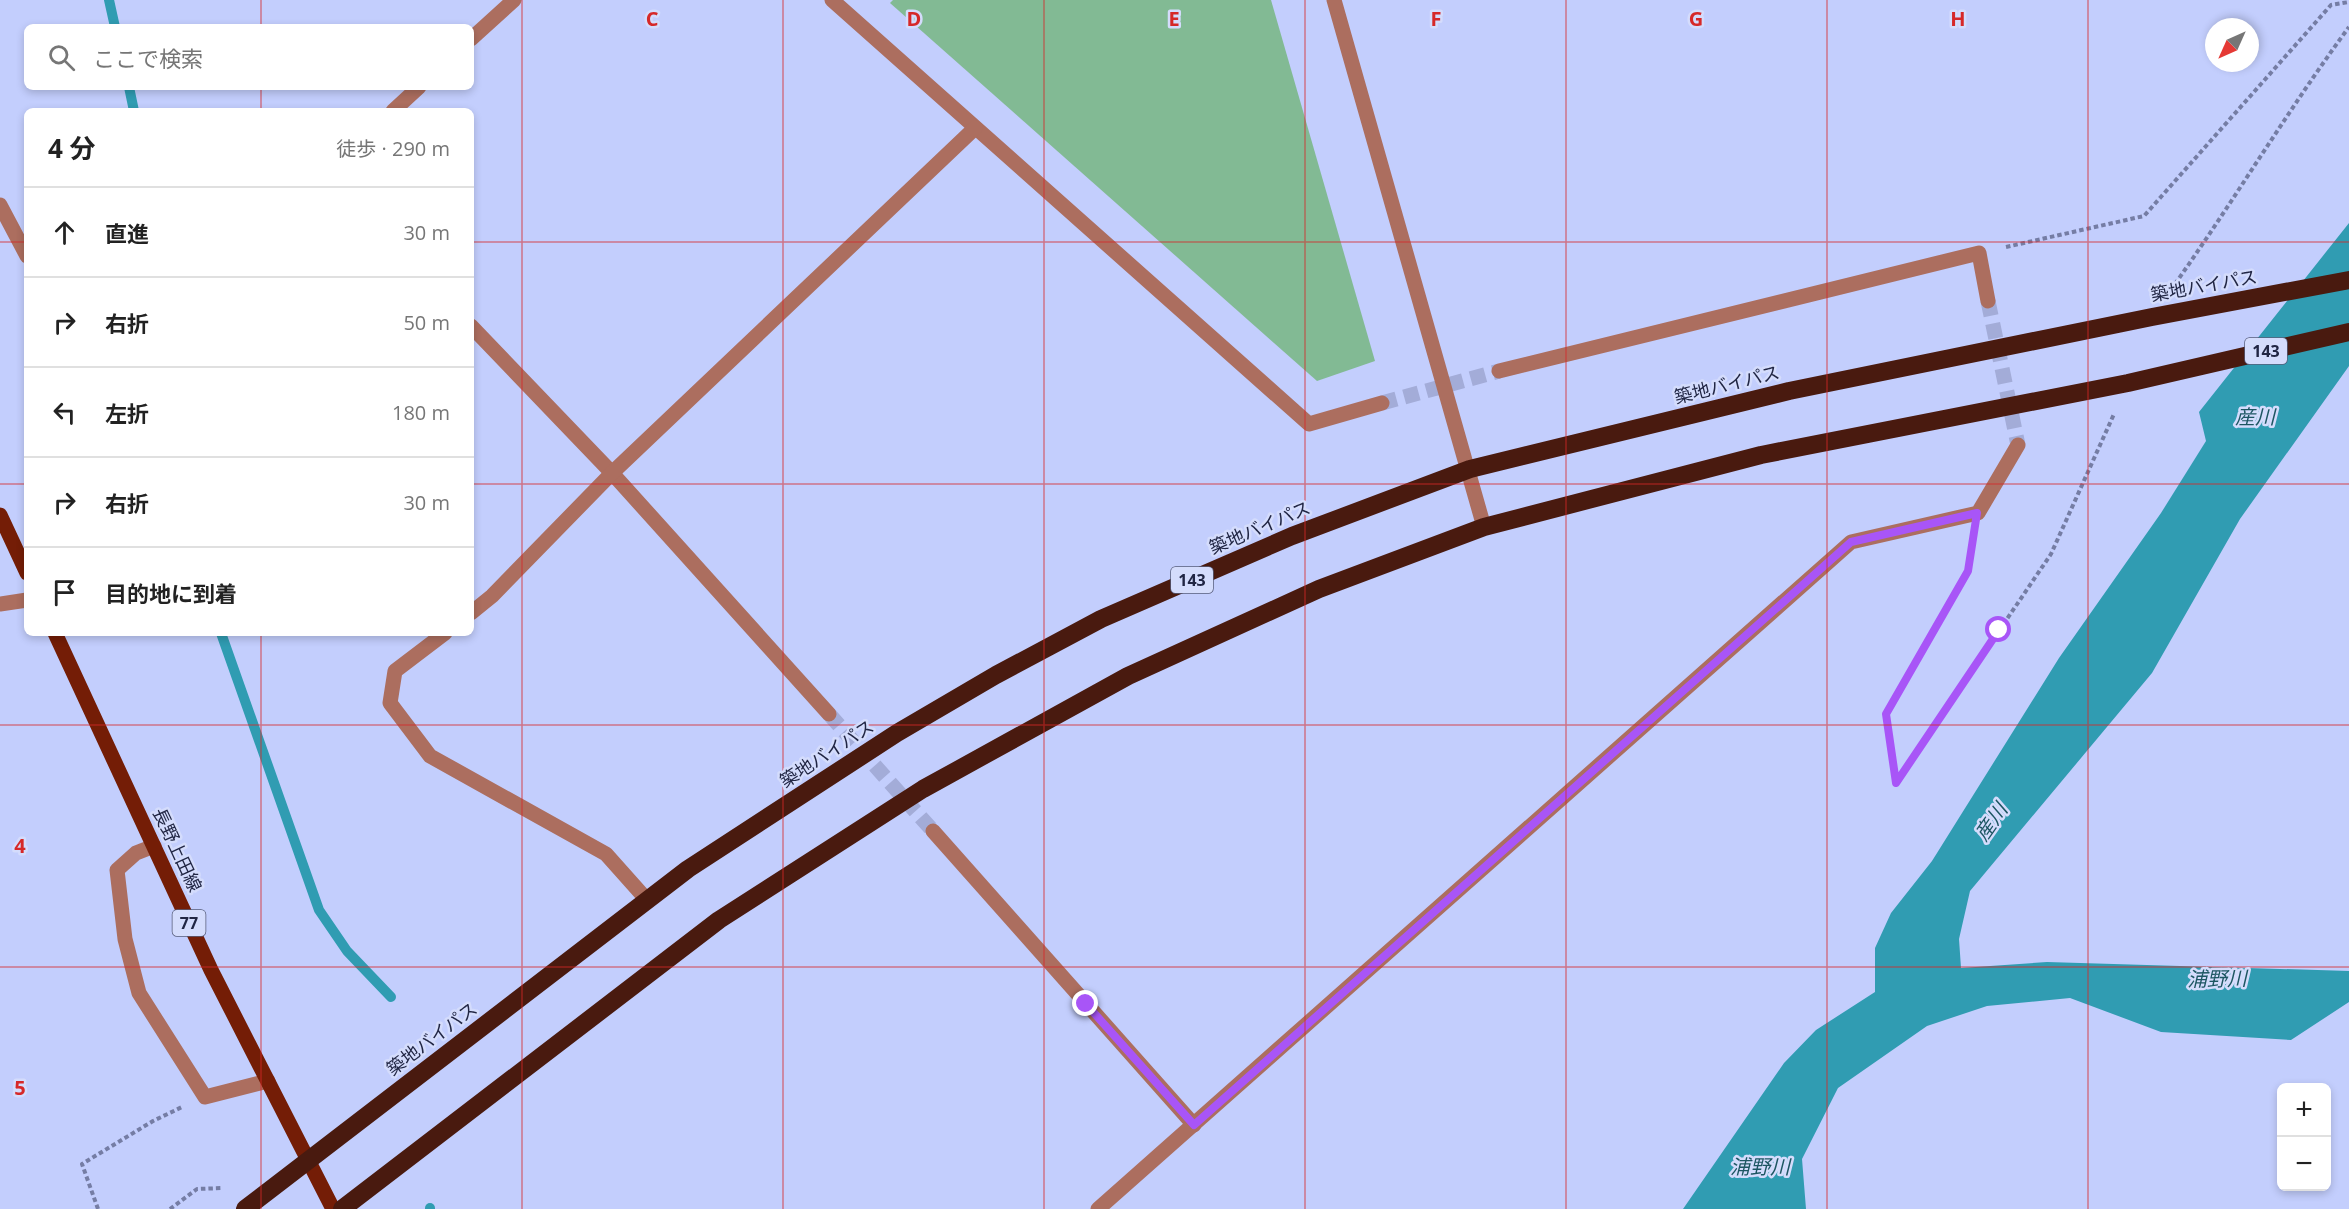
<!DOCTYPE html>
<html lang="ja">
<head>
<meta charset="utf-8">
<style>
	:root { --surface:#fff; --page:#f2f2f2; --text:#222; --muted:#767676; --line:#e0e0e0 }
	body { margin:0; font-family:"Open Sans","Noto Sans JP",sans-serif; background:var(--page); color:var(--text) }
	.controls { position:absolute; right:18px; bottom:18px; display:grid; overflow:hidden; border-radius:9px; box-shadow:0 3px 9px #0003 }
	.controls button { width:54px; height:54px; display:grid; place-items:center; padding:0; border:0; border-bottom:2px solid var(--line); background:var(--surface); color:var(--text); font:30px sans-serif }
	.compass { position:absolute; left:2205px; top:18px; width:54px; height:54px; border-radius:50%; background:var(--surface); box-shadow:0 3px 9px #0003; rotate:225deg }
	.stop { position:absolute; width:18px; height:18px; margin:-14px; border:4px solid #a855f7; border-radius:50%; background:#fff }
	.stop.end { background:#a855f7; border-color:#fff; box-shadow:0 2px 6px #0008 }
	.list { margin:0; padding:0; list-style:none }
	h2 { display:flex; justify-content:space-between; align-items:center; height:78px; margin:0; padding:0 24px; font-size:26px }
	h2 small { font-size:20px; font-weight:400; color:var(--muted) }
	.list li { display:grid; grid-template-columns:39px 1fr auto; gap:18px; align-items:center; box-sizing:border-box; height:90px; padding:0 24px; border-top:2px solid var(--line) }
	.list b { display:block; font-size:22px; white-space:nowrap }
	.list em { font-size:20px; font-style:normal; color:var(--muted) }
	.icon { flex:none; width:33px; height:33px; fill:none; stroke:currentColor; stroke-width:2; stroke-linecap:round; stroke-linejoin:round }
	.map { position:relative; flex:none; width:2349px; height:1209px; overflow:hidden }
	.search { position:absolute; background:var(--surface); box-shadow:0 3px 9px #0003; left:24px; top:24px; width:450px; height:66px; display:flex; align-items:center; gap:15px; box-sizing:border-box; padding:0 21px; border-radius:9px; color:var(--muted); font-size:22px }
	.panel { position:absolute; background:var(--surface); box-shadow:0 3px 9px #0003; left:24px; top:108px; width:450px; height:528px; border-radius:9px }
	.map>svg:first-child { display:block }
</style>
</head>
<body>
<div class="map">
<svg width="2349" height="1209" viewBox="0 0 2349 1209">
	<rect width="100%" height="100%" fill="#c3cefd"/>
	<polygon fill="#82ba94" points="893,0 1271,0 1375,361 1317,381 890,3"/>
	<polygon fill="#309cb2" points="2349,223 2349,366 2240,519 2152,673 1970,891 1959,939 1961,968 2047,962 2349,971 2349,1002 2291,1040 2161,1032 2070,998 1987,1006 1927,1026 1838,1088 1802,1159 1806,1209 1683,1209 1784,1063 1816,1030 1875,992 1875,948 1891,913 1932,861 2059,658 2161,513 2206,441 2199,412"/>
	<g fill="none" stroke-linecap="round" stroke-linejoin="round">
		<g stroke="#309cb2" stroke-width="10">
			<polyline points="109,0 115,27"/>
			<polyline points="129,87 134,111"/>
			<polyline points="221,633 319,910 347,951 391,997"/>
			<polyline points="430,1209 430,1208"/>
		</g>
		<g stroke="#a3acd8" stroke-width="15" stroke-dasharray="15 8" stroke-linecap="butt">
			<polyline points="1988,301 2018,445"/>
			<polyline points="1382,403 1499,371"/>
			<polyline points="829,714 933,831"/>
		</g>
		<g stroke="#757da4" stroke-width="4" stroke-dasharray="4.5 3" stroke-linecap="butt">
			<polyline points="2006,247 2144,216 2331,5 2349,2"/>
			<path d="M2175,284C2235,199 2288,110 2349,27"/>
			<polyline points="1973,540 1968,571 1886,714 1896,783 2051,554 2114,414"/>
			<polyline points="98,1209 82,1164 153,1121 182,1107"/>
			<polyline points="170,1209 197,1189 223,1188"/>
		</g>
		<g stroke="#ac6e5f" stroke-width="15">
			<polyline points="832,0 1309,424 1382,403"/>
			<polyline points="1334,0 1484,527"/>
			<polyline points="471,39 514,0"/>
			<polyline points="393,111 419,87"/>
			<polyline points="0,205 27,256"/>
			<polyline points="471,326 612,473 829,714"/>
			<polyline points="1499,371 1979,253 1988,301"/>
			<polyline points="0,604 27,600"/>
			<polyline points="471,613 492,596 612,473 975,128"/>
			<polyline points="445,633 395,671 390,703 430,756 606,854 647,900"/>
			<polyline points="933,831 1194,1125"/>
			<polyline points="154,846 136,853 117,870 125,939 139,993 205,1097 268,1081"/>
			<polyline points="1098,1209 1851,542 1978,513 2018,445"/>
		</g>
		<g stroke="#741d06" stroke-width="15">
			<polyline points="0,515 27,573"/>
			<polyline points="55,633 211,970 333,1209"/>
		</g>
		<g stroke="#491a0f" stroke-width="18">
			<polyline points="245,1209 688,869 897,733 996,675 1101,619 1292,536 1470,469 1789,391 2152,317 2349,280"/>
			<polyline points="342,1209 719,920 923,789 1128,676 1319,589 1484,527 1761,455 2128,383 2349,332"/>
		</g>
	</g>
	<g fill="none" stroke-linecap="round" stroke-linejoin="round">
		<polyline stroke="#a855f7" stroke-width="8" points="1086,1004 1194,1125 1851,542 1977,513 1968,571 1886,714 1896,783 1999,630"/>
	</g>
	<path fill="none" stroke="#d62828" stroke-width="1.5" stroke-opacity="0.55" d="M261,0V27M522,0V1209M783,0V1209M1044,0V1209M1305,0V1209M1566,0V1209M1827,0V1209M2088,0V1209M261,87V111M0,242H27M471,242H2349M0,484H27M471,484H2349M261,633V1209M0,725H2349M0,967H2349"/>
	<g text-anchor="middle" stroke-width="5" stroke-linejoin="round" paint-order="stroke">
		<g fill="#d4dcfc" stroke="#575d7b" stroke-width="1.5">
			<rect x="2245" y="338" width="42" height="26" rx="4.5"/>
			<rect x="1171" y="567" width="42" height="26" rx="4.5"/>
			<rect x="172.5" y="910" width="33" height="26" rx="4.5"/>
		</g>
		<g font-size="16" font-weight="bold" fill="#212644">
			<text x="2266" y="357">143</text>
			<text x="1192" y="586">143</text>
			<text x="189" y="929">77</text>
		</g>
		<g font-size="18" fill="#212644" stroke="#d4dcfc">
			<text transform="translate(2204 286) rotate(-10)" y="6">築地バイパス</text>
			<text transform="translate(1727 385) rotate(-14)" y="6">築地バイパス</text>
			<text transform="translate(1260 528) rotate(-23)" y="6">築地バイパス</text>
			<text transform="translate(827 754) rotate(-33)" y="6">築地バイパス</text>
			<text transform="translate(177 850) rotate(65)" y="6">長野上田線</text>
			<text transform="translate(432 1039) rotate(-37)" y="6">築地バイパス</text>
		</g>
		<g font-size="20" font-style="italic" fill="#1d5662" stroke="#d4dcfc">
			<text x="2255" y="424">産川</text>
			<text transform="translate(1991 822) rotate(-55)" y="7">産川</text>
			<text transform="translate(2217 979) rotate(-1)" y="7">浦野川</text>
			<text x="1760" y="1174">浦野川</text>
		</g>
	</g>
	<g font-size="20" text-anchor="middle" font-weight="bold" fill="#d62828" stroke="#d4dcfc" stroke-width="5" stroke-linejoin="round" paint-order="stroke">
		<text x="652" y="26">C</text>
		<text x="914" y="26">D</text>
		<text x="1174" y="26">E</text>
		<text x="1436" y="26">F</text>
		<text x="1696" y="26">G</text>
		<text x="1958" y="26">H</text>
		<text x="20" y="853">4</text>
		<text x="20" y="1095">5</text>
	</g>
</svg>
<div class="controls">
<button>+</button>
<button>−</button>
</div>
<svg class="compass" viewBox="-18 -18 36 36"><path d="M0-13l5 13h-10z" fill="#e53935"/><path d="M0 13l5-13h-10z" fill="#767676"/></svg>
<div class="stop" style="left:1999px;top:630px"></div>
<div class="stop end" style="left:1086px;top:1004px"></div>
<div class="search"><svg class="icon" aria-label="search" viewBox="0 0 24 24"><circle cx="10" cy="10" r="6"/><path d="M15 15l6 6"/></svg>ここで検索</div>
<section class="panel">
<h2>4 分<small>徒歩 · 290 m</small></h2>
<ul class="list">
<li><svg class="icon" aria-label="ahead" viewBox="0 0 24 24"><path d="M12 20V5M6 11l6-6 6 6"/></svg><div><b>直進</b></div><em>30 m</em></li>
<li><svg class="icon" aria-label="right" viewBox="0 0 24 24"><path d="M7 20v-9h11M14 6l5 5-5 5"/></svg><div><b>右折</b></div><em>50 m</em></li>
<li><svg class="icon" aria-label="left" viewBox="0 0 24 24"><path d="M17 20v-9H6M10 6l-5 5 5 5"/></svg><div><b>左折</b></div><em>180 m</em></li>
<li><svg class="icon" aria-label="right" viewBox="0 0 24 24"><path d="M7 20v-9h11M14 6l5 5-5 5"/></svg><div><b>右折</b></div><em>30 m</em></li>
<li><svg class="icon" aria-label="arrive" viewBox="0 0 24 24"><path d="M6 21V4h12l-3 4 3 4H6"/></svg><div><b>目的地に到着</b></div></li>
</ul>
</section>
</div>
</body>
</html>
